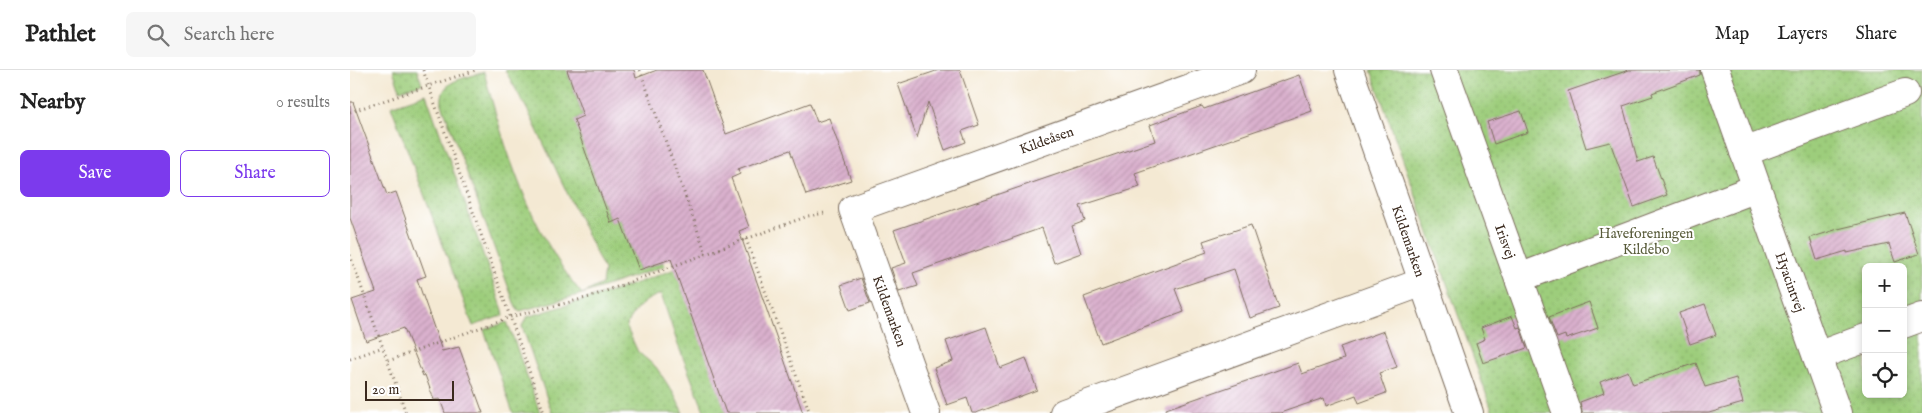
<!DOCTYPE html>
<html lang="en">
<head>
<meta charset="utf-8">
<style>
	:root { --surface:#fff; --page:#f6f6f6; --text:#222; --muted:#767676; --line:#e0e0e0; --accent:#7c3aed }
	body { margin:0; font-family:"IM FELL English",serif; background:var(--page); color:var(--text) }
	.controls { position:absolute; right:15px; bottom:15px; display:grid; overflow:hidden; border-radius:8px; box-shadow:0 2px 8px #0003 }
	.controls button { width:45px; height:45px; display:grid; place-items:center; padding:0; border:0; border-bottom:1px solid var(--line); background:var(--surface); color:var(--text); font:25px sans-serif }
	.scale { position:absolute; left:15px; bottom:12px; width:89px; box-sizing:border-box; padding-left:5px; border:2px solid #3b2a1e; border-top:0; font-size:14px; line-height:18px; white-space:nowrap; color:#3b2a1e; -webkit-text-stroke:4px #fff; paint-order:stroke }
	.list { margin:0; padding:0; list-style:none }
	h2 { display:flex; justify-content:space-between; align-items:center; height:65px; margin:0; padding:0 20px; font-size:21px }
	h2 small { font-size:16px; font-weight:400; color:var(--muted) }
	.actions { display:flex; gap:10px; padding:15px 20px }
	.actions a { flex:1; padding:11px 0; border:1px solid var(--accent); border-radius:8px; text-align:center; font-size:18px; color:var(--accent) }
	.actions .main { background:var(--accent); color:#fff }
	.icon { flex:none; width:28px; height:28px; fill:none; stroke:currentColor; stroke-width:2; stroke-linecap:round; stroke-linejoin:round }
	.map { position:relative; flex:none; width:1572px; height:343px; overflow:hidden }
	header { display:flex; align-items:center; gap:30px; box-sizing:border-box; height:70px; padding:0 25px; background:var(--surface); border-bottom:1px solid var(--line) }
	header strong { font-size:24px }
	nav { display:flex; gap:28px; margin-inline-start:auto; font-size:18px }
	.search { width:350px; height:45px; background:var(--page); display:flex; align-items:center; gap:12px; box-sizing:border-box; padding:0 18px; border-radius:8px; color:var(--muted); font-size:19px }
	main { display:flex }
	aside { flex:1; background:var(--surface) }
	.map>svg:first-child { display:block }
</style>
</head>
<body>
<header>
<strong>Pathlet</strong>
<div class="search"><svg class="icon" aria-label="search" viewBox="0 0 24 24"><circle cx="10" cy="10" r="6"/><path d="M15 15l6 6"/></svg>Search here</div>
<nav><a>Map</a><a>Layers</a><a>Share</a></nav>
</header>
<main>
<aside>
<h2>Nearby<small>0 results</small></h2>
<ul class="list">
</ul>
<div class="actions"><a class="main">Save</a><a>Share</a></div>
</aside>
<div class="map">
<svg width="1572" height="343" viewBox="0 0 1572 343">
	<defs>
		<pattern id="grass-dots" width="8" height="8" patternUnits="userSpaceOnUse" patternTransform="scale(1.25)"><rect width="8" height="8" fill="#9dcd7c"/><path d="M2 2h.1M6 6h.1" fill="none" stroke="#88b06b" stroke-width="1.8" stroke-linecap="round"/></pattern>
		<pattern id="building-hatch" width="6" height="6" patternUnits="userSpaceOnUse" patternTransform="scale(1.25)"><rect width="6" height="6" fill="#dab1ce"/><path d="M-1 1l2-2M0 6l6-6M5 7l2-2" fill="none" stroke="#bc98b0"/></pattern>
	</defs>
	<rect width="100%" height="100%" fill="#fff"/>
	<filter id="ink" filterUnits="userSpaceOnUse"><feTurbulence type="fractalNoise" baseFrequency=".02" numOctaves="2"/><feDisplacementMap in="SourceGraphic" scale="10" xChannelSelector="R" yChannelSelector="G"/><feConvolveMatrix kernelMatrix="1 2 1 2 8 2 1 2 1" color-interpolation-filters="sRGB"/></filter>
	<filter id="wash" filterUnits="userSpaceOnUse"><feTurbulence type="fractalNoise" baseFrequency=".0096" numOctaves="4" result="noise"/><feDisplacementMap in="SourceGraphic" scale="20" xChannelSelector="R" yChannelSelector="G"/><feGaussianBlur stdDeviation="1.12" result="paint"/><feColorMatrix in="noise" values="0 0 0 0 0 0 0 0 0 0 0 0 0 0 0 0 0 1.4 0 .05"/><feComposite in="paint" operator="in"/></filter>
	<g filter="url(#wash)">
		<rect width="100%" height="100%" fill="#f4e9d3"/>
		<g fill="url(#grass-dots)" stroke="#6c7c4d" fill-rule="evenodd">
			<polygon points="43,0 67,0 72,14 50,20"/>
			<path d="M155,0H217L233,46L225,50L260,152L270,149L289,200L313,192L315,196L232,224L170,241L166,238L92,34C89,9 115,9 134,2C155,80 180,161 232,224L252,214L254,200L178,41Z"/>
			<path d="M1021,0H1572V343H1143ZM1516,197H1553V324H1516Z"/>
			<polygon points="76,24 153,240 154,245 123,256 41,36"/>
			<path d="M353,189L376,343H355L328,275L311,224C294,229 284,240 276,256L288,282L306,297L324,324L333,343H202L172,256L177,247L267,220Z"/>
			<polygon points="157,252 160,259 190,343 163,343 134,260"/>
		</g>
		<g id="blocks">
			<g fill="url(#building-hatch)">
				<polygon points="217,0 284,0 286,8 307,0 353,0 376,64 460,33 467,52 479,48 501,110 456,125 440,80 388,99 390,104 381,108 399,157 389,161 453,343 376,343 321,189 289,200 270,149 261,153 224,50 233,46"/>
				<polygon points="589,0 610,0 629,55 612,61 616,72 595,80 578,32 567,68 548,14"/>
				<polygon points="1279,0 1350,0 1350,5 1302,23 1303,26 1273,36 1288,92 1303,87 1317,125 1284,137 1260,72 1236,78 1218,21"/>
				<polygon points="949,5 962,41 785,103 790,117 730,136 735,151 722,156 731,183 704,193 692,158 563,203 568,216 549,222 541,198 556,193 544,160 805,71 800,55 852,36 854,39"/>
				<polygon points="0,32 3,32 37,125 46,122 76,206 67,209 92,281 109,277 133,343 95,343 90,329 84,330 75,305 73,306 54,258 16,271 2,230 26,222 0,148"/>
				<polygon points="1171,41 1178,62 1144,74 1137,52"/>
				<polygon points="1555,143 1569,184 1545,192 1539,174 1497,183 1497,181 1467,190 1460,168 1488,159"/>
				<polygon points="901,155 929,238 900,248 884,199 825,219 834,242 751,273 734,227 857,182 853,171"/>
				<polygon points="511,208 520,233 500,240 491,215"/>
				<polygon points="1239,232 1248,258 1216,269 1215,265 1207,268 1199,247"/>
				<polygon points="1355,234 1366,265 1340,274 1329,243"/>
				<polygon points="1162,246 1167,258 1170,257 1177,278 1133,293 1126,273 1135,269 1131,258"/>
				<polygon points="636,257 650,298 676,288 687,320 626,343 622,343 617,328 597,335 584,298 603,291 596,271"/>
				<polygon points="1034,261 1047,297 1029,303 1036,323 1009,333 1006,325 976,336 974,328 930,343 817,343 816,339 948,293 952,304 994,289 990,277"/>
				<polygon points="1346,293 1355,317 1386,308 1393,333 1359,343 1232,343 1230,332 1254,323 1250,312 1278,301 1283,314"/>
			</g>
		</g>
	</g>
	<g filter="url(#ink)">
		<use href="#blocks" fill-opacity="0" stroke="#7c6d5d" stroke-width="1"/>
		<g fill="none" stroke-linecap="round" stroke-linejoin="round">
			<defs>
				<g id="minor">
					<path id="s1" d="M999,0L1119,343"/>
					<path id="s2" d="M1094,0L1217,343"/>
					<path id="s3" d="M1365,0L1487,343"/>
					<polyline points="1394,82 1555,23"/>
					<polyline points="1169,208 1407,118"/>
					<polyline points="1553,254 1572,247"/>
					<polyline points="1467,286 1516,268"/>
					<path id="s4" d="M576,343L503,139L891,0"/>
					<polyline points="714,343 1073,212"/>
				</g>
			</defs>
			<use href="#minor" stroke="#7c6d5d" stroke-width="30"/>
			<g stroke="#7c6d5d" stroke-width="3" stroke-dasharray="1 4" stroke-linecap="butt">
				<polyline points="73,0 194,343"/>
				<polyline points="290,0 356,184"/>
				<polyline points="0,42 126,0"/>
				<polyline points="396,169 460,343"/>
				<polyline points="0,185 56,343"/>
				<polyline points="0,289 33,277"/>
				<polyline points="38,291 160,247 240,227 458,146 475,143"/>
			</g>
			<use href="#minor" stroke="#fff" stroke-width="28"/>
		</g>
	</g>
	<g text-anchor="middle" stroke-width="4" stroke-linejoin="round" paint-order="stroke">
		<g font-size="14" fill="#3b2a1e" stroke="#fff">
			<text dy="5" stroke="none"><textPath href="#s4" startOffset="422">Kildeåsen</textPath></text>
			<text dy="5" stroke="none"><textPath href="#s2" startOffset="182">Irisvej</textPath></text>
			<text dy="5" stroke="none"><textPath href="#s1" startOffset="181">Kildemarken</textPath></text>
			<text dy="5" stroke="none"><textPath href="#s3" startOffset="225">Hyacintvej</textPath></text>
			<text transform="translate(540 241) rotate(70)" y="5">Kildemarken</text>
		</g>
		<g font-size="14" fill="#585b3a" stroke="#fff">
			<text x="1296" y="168">Haveforeningen<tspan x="1296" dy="16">Kildebo</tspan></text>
		</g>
	</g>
</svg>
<div class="controls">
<button>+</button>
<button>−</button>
<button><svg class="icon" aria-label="locate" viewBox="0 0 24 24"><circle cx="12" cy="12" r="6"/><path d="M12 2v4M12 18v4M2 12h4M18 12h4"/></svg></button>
</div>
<div class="scale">20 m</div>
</div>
</main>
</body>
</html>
